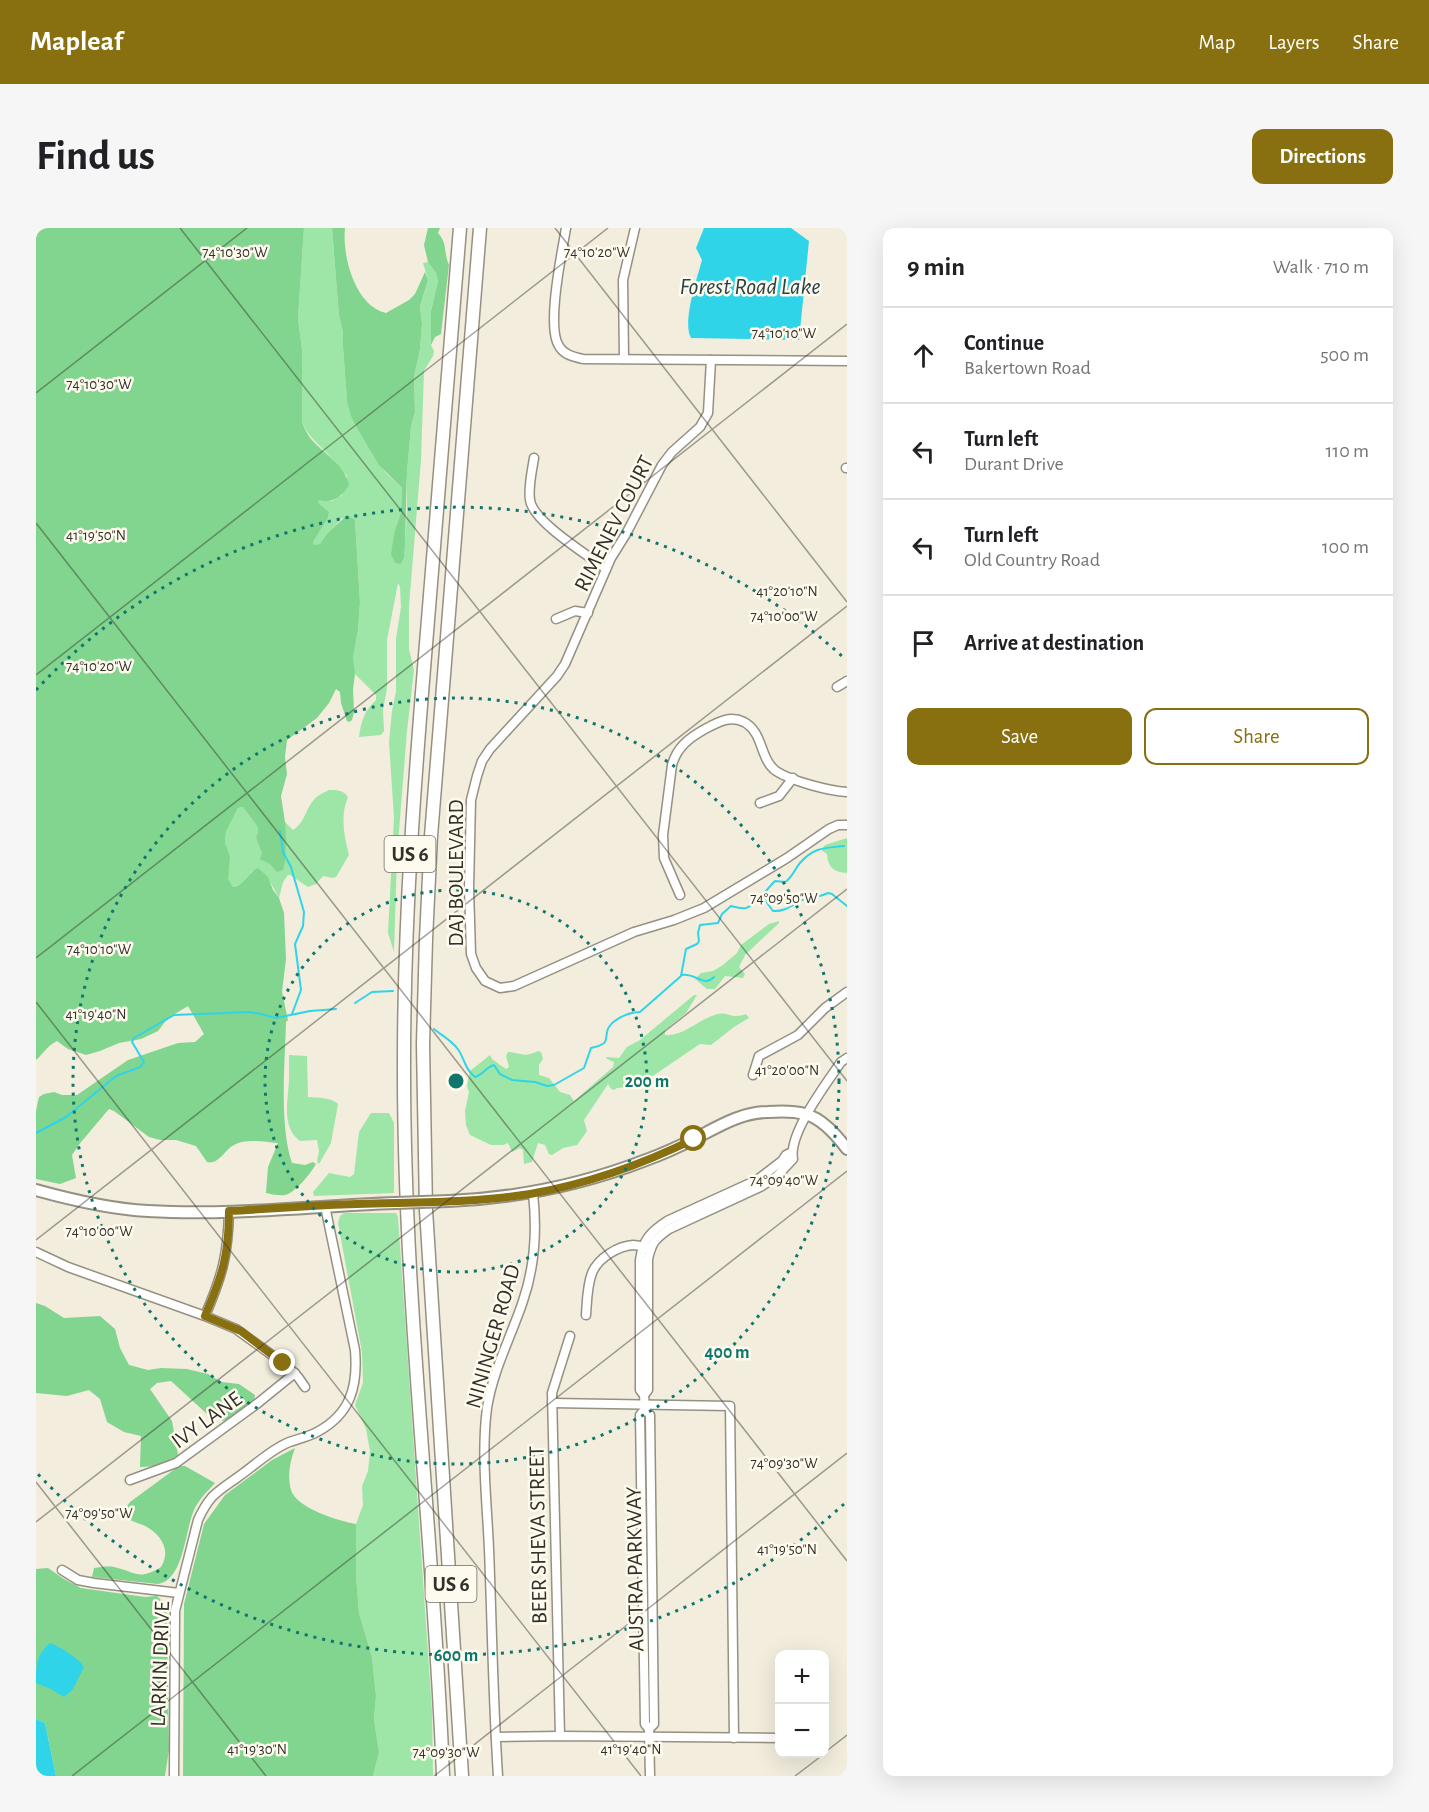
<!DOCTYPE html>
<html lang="en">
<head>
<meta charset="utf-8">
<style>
	:root { --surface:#fff; --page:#f6f6f6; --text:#202124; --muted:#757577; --line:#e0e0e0; --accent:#887011 }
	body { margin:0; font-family:"Alegreya Sans",sans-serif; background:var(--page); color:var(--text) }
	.controls { position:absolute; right:18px; bottom:18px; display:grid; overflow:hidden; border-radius:12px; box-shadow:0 6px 24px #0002 }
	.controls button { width:54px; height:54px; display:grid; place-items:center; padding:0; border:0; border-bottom:2px solid var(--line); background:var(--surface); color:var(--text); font:30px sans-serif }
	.stop { position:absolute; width:18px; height:18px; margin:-14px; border:4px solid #887011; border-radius:50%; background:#fff }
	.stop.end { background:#887011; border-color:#fff; box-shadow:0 2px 6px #0008 }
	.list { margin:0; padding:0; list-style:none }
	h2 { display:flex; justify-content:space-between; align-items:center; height:78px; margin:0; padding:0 24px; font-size:26px }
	h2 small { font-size:20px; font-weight:400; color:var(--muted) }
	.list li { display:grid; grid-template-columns:39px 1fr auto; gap:18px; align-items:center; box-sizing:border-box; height:96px; padding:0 24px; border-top:2px solid var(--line) }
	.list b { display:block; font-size:22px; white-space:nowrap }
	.list p { margin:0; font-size:20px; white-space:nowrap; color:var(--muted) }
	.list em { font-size:20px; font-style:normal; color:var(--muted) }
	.actions { display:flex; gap:12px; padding:18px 24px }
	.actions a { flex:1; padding:14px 0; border:2px solid var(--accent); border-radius:12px; text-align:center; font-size:21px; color:var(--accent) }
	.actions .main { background:var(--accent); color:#fff }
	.icon { flex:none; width:33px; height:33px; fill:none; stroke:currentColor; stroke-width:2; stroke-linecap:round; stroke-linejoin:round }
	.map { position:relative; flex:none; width:811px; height:1548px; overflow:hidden; border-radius:12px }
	header { display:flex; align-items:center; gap:36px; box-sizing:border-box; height:84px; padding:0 30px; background:var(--accent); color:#fff }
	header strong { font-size:28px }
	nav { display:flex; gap:33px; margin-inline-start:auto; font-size:21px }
	.intro { display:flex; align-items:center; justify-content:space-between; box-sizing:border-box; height:144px; padding:0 36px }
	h1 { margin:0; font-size:42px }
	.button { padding:15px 27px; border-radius:12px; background:var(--accent); color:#fff; font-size:21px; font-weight:700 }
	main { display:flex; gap:36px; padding:0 36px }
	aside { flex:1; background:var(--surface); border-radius:12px; box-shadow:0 6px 24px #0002 }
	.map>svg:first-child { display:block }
</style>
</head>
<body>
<header>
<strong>Mapleaf</strong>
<nav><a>Map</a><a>Layers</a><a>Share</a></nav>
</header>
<div class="intro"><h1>Find us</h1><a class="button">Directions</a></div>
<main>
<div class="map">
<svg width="811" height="1548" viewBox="0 0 811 1548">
	<rect width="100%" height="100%" fill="#f2eddd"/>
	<g fill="#9de6a7">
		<path d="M268,0H296L303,88L307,104V119L311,173L321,200L349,244L366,260L365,284L359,302L368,328L371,283V244L375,198L379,184L378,149L384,121L386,96L384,80L392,52L387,35L392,34L400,45L402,53L395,83V117L398,123L397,128L388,143L385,232L373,378V421L378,442L371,503L361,628L358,724L352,705L358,590L353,514L356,483L360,464V411L365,379L364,359L362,355L351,412V460L347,482L348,503L345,507L323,509C325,494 328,483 340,472V467L319,446L317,439V430L322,402L324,375L319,292L306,290L284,316L278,318L277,314L292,290L293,284L282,276V272L296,273L306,267L311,248C304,240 297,231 289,223C279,213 271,207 266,193V122L262,90Z"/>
		<path d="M293,562C300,562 308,562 312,569C304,588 308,608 313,627L300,649L297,650L287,648L280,656L272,659L254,647H252L247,654L243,670L233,652L216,643L205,656L197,659L191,651L189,615L190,604L202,580L207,579L221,598L222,605L249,634V594L257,602C268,595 269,584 276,574C280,568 287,565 293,562Z"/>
		<path d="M811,610V645C797,644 792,639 791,626L785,622L789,617Z"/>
		<polygon points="743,693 743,695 709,727 703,739 709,746 707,750 689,748 679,761 671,761 659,751 665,745 677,743 687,737 701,725 705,717 733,696"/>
		<path d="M658,767H661L650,785L629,802V807C647,809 664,790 682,786C689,784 693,788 701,788C704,788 707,787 710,786L713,790L698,799L675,817L664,816L602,858L581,860L578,862L575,861L572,856L548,892L551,903L541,917L527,920L516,927L513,926L509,917L502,915L496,934L488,936L487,922L484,920L476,924L472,915L467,917H455L434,907L430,897L429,883L433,864L431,858L434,843L454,827L456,831L470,841L473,839L470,828L472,824C486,825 488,830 502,823L505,824L507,831L503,837V847L513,850L524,864L534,867L538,873L577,839L578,834L571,831L570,829L583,830L591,819L604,812Z"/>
		<path d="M253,827L271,828L272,869C282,870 295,869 302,876L295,915L283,936L281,934L283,923L281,912L264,913C245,899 252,873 253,852C253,844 253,836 253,827Z"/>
		<polygon points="335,885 353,885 358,895 358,965 278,968 277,964 293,945 314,949 318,946 323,904"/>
		<polygon points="308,985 360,985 362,989 396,1483 397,1548 337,1548 343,1524 338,1492 340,1468 336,1429 323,1385 320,1347 320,1296 327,1277 326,1258 332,1243 334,1223 330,1201 319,1177 327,1155 326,1124 302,995 304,988"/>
	</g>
	<g fill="#81d58e">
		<path d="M0,0H268L262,90L266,122V193C268,200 271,206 275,211C288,226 309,237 313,257C306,269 296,276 282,272L283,276L293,284L292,290L277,314L278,317L284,316L291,306L311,287L319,292L324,375L322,402L317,430L319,446L317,461L318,484L316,492L313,494L311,493L305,475L304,464L300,461L293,475L281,490L251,512L249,529L251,546L245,568L249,594L250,612L249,634L247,642L241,644L234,636L224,631L226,625L220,609L222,605L221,598L207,579L202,580L190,604L189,615L194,629L192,651L197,659C209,657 211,645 222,640L232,649L237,662L243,670L248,685L250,731L246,764L252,792L250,794C249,835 243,897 256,935L269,937L277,934L280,936C275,945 259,965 249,967C243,968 235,966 230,965L232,939L242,915C228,914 210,910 198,917C188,922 183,937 171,934L160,918L140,912H124L113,909L78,883L73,881L45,914L36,927L40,950L24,956L0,951V883L3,869L8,866L18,864L26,867H41L92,832L142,815L159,814L168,806L152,778L132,790L122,803L105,811L83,815L64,823L50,827L32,821L21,813C11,818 8,825 0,832Z"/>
		<path d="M296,0H309C306,28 319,78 350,85L373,72L379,66L389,44L392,52L384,79L386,96L384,121L378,149L379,184L375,198L371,244L369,316L368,329L365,336L359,335L355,326L359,302L365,284L366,260L343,237L321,200L315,188L311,173L307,119V104L303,88Z"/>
		<path d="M392,0H404L402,5C412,16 407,23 413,37L405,106L399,109L395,117V83L402,53L400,45L392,34L388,17Z"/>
		<polygon points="0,1075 9,1078 28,1090 64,1088 79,1101 84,1120 93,1137 112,1142 125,1140 151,1141 172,1146 185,1154 203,1156 219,1167 218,1175 200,1188 187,1193 171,1186 135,1153 121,1155 114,1161 136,1193 142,1227 126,1238 104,1239 105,1208 88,1204 71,1194 64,1171 53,1162 31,1168 0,1165"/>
		<path d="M259,1220C254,1234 251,1247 255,1262C260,1280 303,1293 320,1296V1347L323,1385L336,1429L340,1468L338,1492L343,1524L337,1548H147L148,1376L168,1296L189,1267L236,1232Z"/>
		<path d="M143,1238H149L179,1255C171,1264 163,1271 158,1282C149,1302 148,1352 122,1356L56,1349L58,1340C65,1339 72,1338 78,1339C101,1344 102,1353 125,1339C135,1323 126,1308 111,1299C102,1294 92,1294 86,1285L94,1274Z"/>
		<polygon points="12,1340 28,1351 45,1360 109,1369 121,1368 128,1375 131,1385 133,1522 129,1548 20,1548 9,1495 0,1491 0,1341"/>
	</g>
	<g fill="#30d4e9">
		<path d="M668,0H755L773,13L763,112L655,110C646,95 661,50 666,32L660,20Z"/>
		<path d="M14,1415C23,1418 44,1431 48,1439L37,1461L28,1469L15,1461L0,1455C0,1437 0,1427 14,1415Z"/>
		<polygon points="0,1491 9,1495 20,1548 0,1548"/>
	</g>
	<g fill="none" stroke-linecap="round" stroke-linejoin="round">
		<g stroke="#30d4e9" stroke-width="2">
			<polyline points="244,603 247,624 255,639 268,684 267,698 259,716 265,762 256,786"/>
			<path d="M721,671L729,672L737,683C750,684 757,676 768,671C776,669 784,669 792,665L796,666L811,678"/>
			<path d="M645,747C660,744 667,760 678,749"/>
			<polyline points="319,775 336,764 357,763"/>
			<path d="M398,801C405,807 415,812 421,820C429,830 428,841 439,849C447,847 450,839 458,837L464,846L476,852L499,854L511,858L518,857L548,840L555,820C559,819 566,818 569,814C571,810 570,803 573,799C579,790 594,784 604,784L645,748L650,721L661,716L663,713L662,705L664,697L682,695L686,686L695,678C699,679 705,681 710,680C718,678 733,659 739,653L749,654C756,650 758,642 764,635C778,619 789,620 808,618"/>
			<polyline points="0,905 30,889 80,848 104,839 108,834 96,814 98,810 138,787 213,784 225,786 240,790 274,783 300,781"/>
		</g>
		<defs>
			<g id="minor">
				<path d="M530,0C526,24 510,99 523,118C528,127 538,129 547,131L811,133"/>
				<polyline points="588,131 587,52 599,0"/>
				<polyline points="675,132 672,185 664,199 636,224 626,237 590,306 575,330 529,436 521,448 454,521 446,533 441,548 435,572 433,660 435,726 440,740 449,753 464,760 478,758 598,704 638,692 668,680 751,630 793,601 802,597 811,597"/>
				<path d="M498,230C496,243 492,259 494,272C497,294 552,327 570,341"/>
				<polyline points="810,240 811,240"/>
				<polyline points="520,391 539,383 552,385"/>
				<polyline points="801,459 811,453"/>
				<polyline points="724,575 743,568 757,550"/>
				<path d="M644,667L628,630L627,607L636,537C641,519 653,510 669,501C682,494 694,487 708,494C728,505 723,530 740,543C755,553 793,563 811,564"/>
				<polyline points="717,847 723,828 762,807 789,780 811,764"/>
				<polyline points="0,1024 32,1039 169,1088 200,1101 251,1138 262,1149 269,1159"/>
				<path d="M550,1087C551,1073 551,1058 556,1045C562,1030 582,1018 597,1017C602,1017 607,1019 611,1020"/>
				<path d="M169,1088C186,1048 192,1028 193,983"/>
				<path d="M608,1167L612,1162V1031C616,1014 619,1011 633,1001L726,958L741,948L757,931C752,906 790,856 805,834L811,830"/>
				<polyline points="516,1175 694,1178 698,1510"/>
				<polyline points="609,1181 614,1187 618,1496 613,1501"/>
				<polyline points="94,1252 140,1235 222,1175 259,1145"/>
				<polyline points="26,1342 42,1352 58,1355 143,1365"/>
				<polyline points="524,1508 516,1165 534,1108"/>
				<polyline points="460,1509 524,1508 744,1510"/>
				<path d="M138,1548L139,1383L162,1292C166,1283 170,1276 176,1269C184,1261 194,1255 202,1249C218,1238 233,1223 251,1215C261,1211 272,1209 281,1204C315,1186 322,1158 319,1122L289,978"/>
				<path d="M462,1548C457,1472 456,1397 453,1321C451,1275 445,1226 451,1180C457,1142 475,1109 487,1073C499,1038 501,1001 497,965"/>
				<path d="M614,1548L613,1501L609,1496L604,1187L609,1181L608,1167L604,1162V1032C607,1012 614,1004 631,993L721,952L746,933L750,927L756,924"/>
			</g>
			<g id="major">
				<path d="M0,962C36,972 74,981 112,983C194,988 277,978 359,975"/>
				<path d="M413,973C481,970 546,957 610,932C627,926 644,918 660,910C683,898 706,884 732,884C744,883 758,883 769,886C786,890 801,908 811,921"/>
			</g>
			<g id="highway">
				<path d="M407,1548C398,1309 367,1071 368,832C368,689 379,547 391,404C402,269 413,135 424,0"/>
				<polyline points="426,1548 390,982 387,816 390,711 395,608 444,0"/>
			</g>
		</defs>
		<use href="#minor" stroke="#959182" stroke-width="11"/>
		<use href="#major" stroke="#959182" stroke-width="14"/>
		<use href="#highway" stroke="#959182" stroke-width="15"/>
		<use href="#minor" stroke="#fff" stroke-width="8"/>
		<use href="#major" stroke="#fff" stroke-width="10"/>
		<use href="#highway" stroke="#fff" stroke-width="12"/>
		<defs>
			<polyline id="major-bridge" points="359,975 413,973"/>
		</defs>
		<use href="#major-bridge" stroke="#959182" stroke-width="14" stroke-linecap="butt"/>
		<use href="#major-bridge" stroke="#fff" stroke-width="10"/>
	</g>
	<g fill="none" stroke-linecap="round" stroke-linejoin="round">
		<path stroke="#887011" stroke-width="8" d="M247,1135L205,1103L169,1088C186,1048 193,1028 193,983C235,981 278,977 321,976C378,974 437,975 494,966C551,956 607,936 658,911"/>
	</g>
	<path fill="none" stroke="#32302a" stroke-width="1.5" stroke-opacity="0.45" d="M144,0L811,853M519,0L811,374M0,165L211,0M0,295L811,1333M0,447L572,0M0,730L811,96M0,774L605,1548M0,1012L811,378M0,1254L230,1548M0,1294L811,661M788,1525L811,1507M36,1548L811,943M398,1548L811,1225M759,1548L788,1526"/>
	<g fill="none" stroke="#0f766e" stroke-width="3" stroke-dasharray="3 6">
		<circle cx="420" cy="853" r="191"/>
		<circle cx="420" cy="853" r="383"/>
		<path d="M808 1276A574 574 0 0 1 0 1244M0 462A574 574 0 0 1 808 430"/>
	</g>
	<g text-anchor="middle" stroke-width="5" stroke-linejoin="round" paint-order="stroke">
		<g fill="#fefbee" stroke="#6f6d65" stroke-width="1.5">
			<rect x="348.5" y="608" width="51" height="36" rx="4.5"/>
			<rect x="389.5" y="1338" width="51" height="36" rx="4.5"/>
		</g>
		<g font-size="21" font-weight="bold" fill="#32302a">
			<text x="374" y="633">US 6</text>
			<text x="415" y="1363">US 6</text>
		</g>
		<g font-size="22" fill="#32302a" stroke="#fefbee">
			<text transform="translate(577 295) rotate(-63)" y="8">RIMENEV COURT</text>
			<text transform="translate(419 645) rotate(-90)" y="8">DAJ BOULEVARD</text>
			<text transform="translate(456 1108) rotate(-74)" y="8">NININGER ROAD</text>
			<text transform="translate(170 1191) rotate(-36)" y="8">IVY LANE</text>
			<text transform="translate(501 1307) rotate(-91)" y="8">BEER SHEVA STREET</text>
			<text transform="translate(598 1341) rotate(-91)" y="8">AUSTRA PARKWAY</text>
			<text transform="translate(123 1436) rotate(-88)" y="8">LARKIN DRIVE</text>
		</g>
		<g font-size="24" font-style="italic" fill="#284246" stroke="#fefbee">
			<text x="714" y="66">Forest Road Lake</text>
		</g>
	</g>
	<g font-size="15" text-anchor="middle" fill="#32302a" stroke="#fefbee" stroke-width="5" stroke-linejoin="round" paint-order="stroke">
		<text x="199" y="29">74°10'30"W</text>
		<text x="561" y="29">74°10'20"W</text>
		<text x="748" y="110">74°10'10"W</text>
		<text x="63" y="161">74°10'30"W</text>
		<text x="60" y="312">41°19'50"N</text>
		<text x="751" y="368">41°20'10"N</text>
		<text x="748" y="393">74°10'00"W</text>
		<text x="63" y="443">74°10'20"W</text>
		<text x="748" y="675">74°09'50"W</text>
		<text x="63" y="726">74°10'10"W</text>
		<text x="60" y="791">41°19'40"N</text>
		<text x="751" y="847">41°20'00"N</text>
		<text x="748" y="957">74°09'40"W</text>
		<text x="63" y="1008">74°10'00"W</text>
		<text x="748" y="1240">74°09'30"W</text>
		<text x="63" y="1290">74°09'50"W</text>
		<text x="751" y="1326">41°19'50"N</text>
		<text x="221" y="1526">41°19'30"N</text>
		<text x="595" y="1526">41°19'40"N</text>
		<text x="410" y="1529">74°09'30"W</text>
	</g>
	<circle cx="420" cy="853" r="9" fill="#0f766e" stroke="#fefbee" stroke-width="3"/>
	<g font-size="18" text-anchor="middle" font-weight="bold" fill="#0f766e" stroke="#fefbee" stroke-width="5" stroke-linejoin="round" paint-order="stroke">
		<text x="611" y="859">200 m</text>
		<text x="691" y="1130">400 m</text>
		<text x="420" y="1433">600 m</text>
	</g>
</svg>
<div class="controls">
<button>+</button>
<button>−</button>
</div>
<div class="stop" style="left:658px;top:911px"></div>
<div class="stop end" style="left:247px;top:1135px"></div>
</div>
<aside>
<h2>9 min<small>Walk · 710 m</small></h2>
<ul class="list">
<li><svg class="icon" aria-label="ahead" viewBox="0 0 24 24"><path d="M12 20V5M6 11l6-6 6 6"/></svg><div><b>Continue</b><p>Bakertown Road</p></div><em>500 m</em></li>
<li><svg class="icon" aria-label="left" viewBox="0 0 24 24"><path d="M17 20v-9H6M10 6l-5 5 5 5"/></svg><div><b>Turn left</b><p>Durant Drive</p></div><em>110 m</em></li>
<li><svg class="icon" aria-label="left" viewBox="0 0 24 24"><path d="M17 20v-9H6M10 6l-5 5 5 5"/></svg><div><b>Turn left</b><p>Old Country Road</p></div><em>100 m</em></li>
<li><svg class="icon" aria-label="arrive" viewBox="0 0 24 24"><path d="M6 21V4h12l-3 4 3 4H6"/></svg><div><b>Arrive at destination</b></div></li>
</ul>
<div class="actions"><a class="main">Save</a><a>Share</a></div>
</aside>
</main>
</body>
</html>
